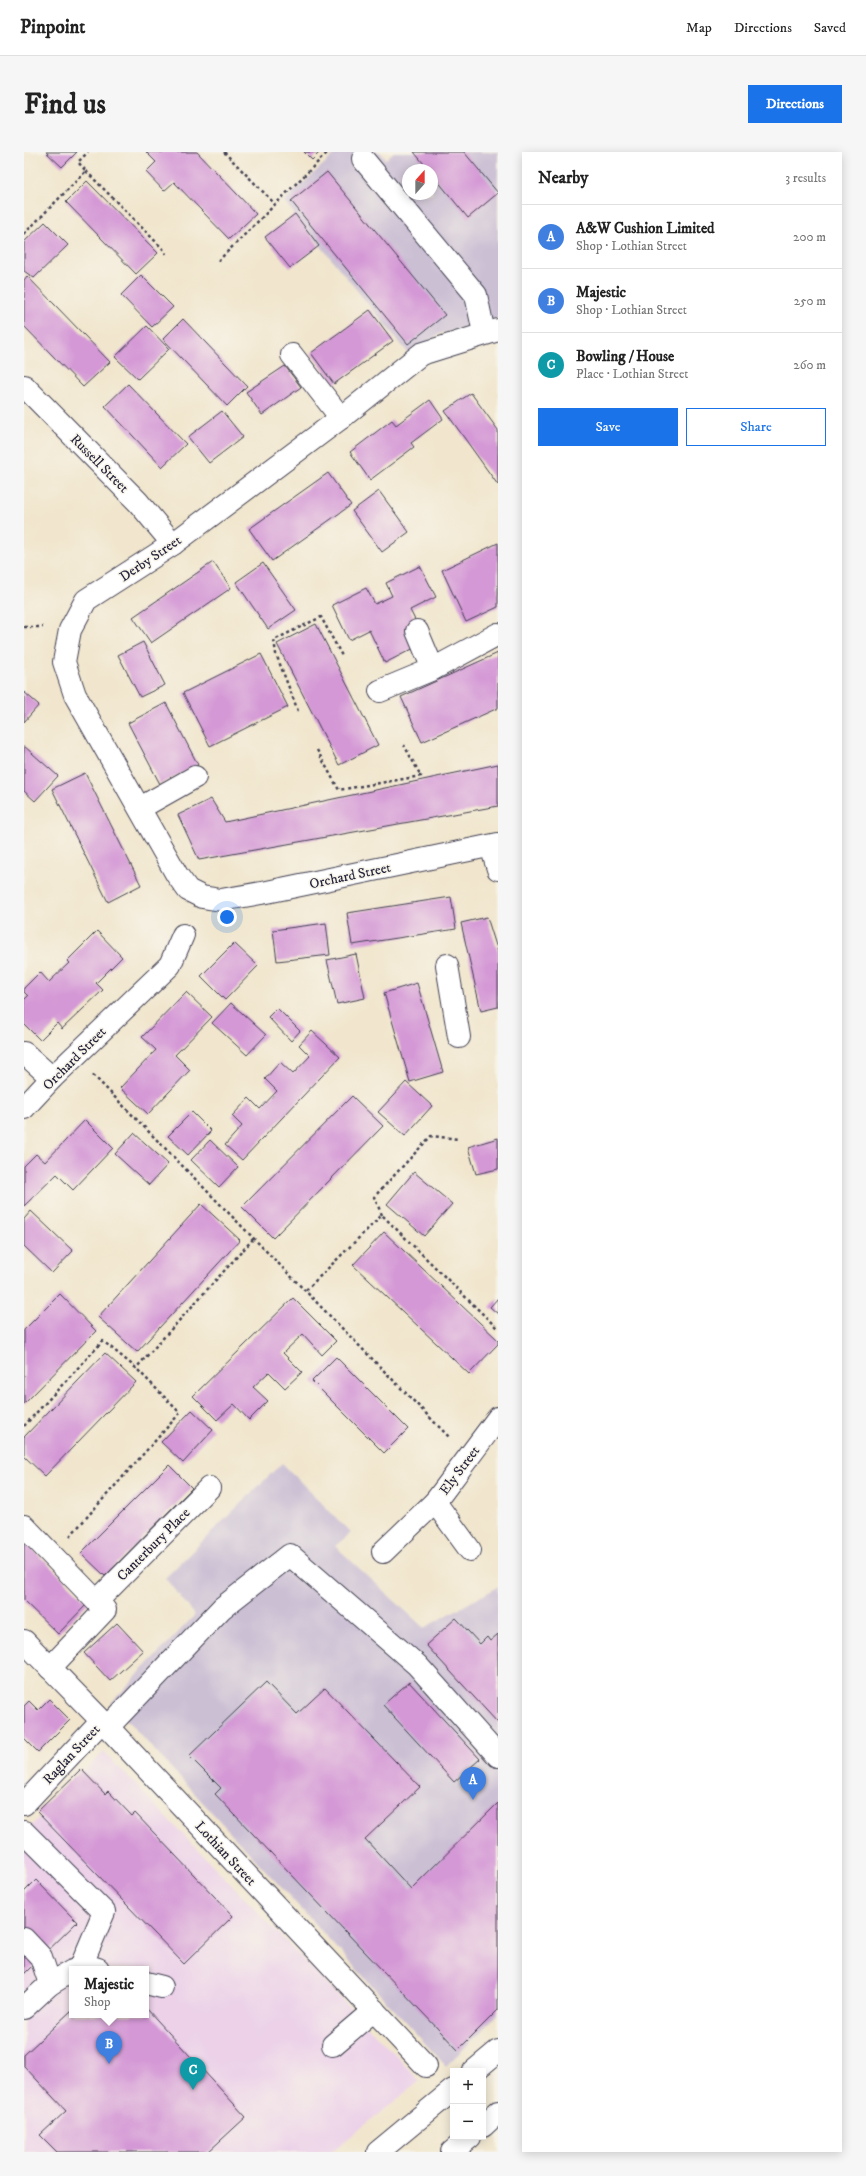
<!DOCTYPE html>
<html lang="en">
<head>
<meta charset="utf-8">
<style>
	:root { --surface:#fff; --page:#f6f6f6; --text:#222; --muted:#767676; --line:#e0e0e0; --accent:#1a73e8 }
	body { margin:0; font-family:"IM FELL DW Pica",serif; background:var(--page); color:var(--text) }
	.controls { position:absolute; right:12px; bottom:12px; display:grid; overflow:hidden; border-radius:0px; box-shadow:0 2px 10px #0003 }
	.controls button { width:36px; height:36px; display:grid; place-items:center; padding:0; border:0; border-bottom:1px solid var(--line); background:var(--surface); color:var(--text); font:20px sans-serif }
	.compass { position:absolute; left:378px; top:12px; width:36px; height:36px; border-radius:50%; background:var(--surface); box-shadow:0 2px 10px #0003; rotate:21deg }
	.you { position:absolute; left:203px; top:765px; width:14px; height:14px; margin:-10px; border:3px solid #fff; border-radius:50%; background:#1a73e8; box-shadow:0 0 0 6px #1a73e833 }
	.badge { display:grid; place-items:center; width:26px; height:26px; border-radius:50%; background:var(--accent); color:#fff; font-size:13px; font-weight:700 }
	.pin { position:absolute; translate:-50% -33px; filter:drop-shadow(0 1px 2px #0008) }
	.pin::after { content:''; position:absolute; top:21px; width:14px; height:12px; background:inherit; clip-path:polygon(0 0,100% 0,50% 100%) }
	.popup { position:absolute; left:45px; top:1814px; width:80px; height:52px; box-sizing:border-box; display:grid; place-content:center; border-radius:0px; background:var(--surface); filter:drop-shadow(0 1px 3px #0005); font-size:13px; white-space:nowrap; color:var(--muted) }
	.popup b { font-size:15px; color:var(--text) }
	.popup::after { content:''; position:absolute; left:50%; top:100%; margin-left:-8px; border:8px solid transparent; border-top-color:var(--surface) }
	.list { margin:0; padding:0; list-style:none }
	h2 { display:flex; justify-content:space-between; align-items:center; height:52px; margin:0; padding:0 16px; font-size:17px }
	h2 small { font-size:13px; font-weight:400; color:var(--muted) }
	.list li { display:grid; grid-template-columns:26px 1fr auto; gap:12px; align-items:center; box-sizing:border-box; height:64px; padding:0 16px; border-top:1px solid var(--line) }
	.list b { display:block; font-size:15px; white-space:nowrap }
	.list p { margin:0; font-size:13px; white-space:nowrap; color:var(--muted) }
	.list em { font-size:13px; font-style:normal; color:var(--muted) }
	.actions { display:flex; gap:8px; padding:12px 16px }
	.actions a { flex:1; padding:9px 0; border:1px solid var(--accent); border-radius:0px; text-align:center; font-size:14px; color:var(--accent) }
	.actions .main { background:var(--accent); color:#fff }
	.map { position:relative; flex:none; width:474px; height:2000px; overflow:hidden; border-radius:0px }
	header { display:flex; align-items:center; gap:24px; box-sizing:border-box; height:56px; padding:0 20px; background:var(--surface); border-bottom:1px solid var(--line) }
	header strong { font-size:19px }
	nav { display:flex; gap:22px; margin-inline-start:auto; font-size:14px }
	.intro { display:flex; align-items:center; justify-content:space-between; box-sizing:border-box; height:96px; padding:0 24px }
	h1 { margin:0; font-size:28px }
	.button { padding:10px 18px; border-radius:0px; background:var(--accent); color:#fff; font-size:14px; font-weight:700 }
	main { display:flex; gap:24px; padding:0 24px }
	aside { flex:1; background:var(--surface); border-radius:0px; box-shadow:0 2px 10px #0003 }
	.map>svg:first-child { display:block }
</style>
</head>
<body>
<header>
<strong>Pinpoint</strong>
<nav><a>Map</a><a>Directions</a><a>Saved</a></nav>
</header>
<div class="intro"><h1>Find us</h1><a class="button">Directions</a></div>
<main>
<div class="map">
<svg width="474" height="2000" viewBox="0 0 474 2000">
	<rect width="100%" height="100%" fill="#f7f3e8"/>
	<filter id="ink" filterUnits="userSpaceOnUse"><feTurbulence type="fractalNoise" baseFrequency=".025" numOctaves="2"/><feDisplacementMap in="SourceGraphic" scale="8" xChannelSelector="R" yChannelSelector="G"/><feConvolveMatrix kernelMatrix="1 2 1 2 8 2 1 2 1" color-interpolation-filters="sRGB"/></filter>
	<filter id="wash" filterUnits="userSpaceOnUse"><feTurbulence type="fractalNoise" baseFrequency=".012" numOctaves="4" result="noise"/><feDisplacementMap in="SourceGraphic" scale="16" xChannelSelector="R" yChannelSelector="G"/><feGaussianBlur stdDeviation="0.9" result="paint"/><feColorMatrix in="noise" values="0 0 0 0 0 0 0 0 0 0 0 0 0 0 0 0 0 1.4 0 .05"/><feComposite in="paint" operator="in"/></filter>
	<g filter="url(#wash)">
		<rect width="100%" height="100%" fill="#f1e6cd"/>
		<path fill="#ecd1e9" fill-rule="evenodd" d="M80,1600L396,1929L307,2000H0V1681ZM48,1817H122V1863H48Z"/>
		<g fill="#cbbfd4" fill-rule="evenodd">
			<path d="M313,0H356L362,7L370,0H474V166L415,182L385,202L260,49ZM384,18H408V42H384Z"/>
			<polygon points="258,1311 327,1381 311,1394 400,1476 474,1435 474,1863 422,1914 87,1551 171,1463 141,1426"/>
		</g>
		<g id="blocks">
			<g fill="#d498d6">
				<polygon points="22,0 53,0 38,15"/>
				<polygon points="122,0 173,0 232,62 205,87 150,30 140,39 122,20 132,10"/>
				<polygon points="280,0 296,0 288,8"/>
				<polygon points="390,0 440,0 474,41 444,66 408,22 408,18 405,18"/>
				<polygon points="303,20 421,163 384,192 267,49"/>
				<polygon points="63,29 134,101 112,122 42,50"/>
				<polygon points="271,62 295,94 266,116 241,85"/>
				<polygon points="21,70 44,93 10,126 0,119 0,90"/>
				<polygon points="117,123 149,155 128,175 97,143"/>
				<polygon points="3,124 86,210 59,235 0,174 0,128"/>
				<polygon points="346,158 369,189 310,232 287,201"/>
				<polygon points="159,167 223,234 203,254 139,187"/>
				<polygon points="123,174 145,197 114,227 91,205"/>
				<polygon points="261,214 277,235 238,263 222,240"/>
				<polygon points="104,232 162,292 138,315 81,254"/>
				<polygon points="447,241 474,278 474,333 421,259"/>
				<polygon points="406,248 419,267 387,291 390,295 346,328 326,300 368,268 372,273"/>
				<polygon points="198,259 219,285 185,311 164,285"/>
				<polygon points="304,321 327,353 248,409 225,377"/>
				<polygon points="355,339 385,380 358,400 328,359"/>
				<polygon points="474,391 474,455 442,470 418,418"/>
				<polygon points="189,410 207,436 127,491 109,465"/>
				<polygon points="239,411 272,458 244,477 212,430"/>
				<polygon points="396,414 412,445 386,458 402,490 361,511 345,478 325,488 308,453 342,436 351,452 368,444 362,431"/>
				<polygon points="292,472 354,593 315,613 253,492"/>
				<polygon points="119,490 141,533 116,545 94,503"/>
				<polygon points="474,501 474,556 398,590 377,545"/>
				<polygon points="237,502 264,555 186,594 159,541"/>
				<polygon points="0,540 15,553 0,570"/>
				<polygon points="142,551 174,613 136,632 104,571"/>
				<polygon points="0,594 34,624 11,649 0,639"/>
				<polygon points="474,612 474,654 175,708 154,663 187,647 201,670"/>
				<polygon points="61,621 117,733 84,750 28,637"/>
				<polygon points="427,745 432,777 328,793 323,761"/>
				<polygon points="463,765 474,800 474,855 457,859 437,771"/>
				<polygon points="302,771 306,803 253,809 249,778"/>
				<polygon points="73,779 98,805 72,831 79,838 38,877 33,871 16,888 0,872 0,848 4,844 0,840 0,836 16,820 25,830 45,811 43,809"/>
				<polygon points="210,791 234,814 201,848 177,824"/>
				<polygon points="332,802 341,846 313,852 303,808"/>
				<polygon points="393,831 419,920 386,930 360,841"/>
				<polygon points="162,840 188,865 151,903 166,918 124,962 96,936 132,898 118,885"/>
				<polygon points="207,851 242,883 223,903 188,871"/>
				<polygon points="253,856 276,879 267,889 244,865"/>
				<polygon points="288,879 316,905 218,1008 201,993 218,974 208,964 225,946 236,957 253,939 241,927 256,910 269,922 286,904 275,893"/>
				<polygon points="382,930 408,954 381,984 354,960"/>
				<polygon points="328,944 359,974 249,1086 218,1055"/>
				<polygon points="168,960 187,979 164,1003 144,984"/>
				<polygon points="61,968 89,996 49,1038 33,1022 0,1054 0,1014 12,1002 21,1010"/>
				<polygon points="110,981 144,1012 125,1033 91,1002"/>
				<polygon points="474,986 474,1017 452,1022 444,995"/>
				<polygon points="186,988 214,1015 195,1035 167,1008"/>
				<polygon points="390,1020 428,1052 400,1084 363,1052"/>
				<polygon points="177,1052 216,1088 113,1200 74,1165"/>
				<polygon points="7,1059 49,1099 28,1121 0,1094 0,1067"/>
				<polygon points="360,1080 474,1188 474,1192 445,1222 329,1113"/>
				<polygon points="36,1142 72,1179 0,1252 0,1178"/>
				<polygon points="269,1146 312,1189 298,1203 279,1182 259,1201 278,1220 261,1236 245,1220 229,1235 244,1249 225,1268 210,1252 193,1268 169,1244"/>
				<polygon points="474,1146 474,1162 466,1155"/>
				<polygon points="81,1201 112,1230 21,1324 0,1304 0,1285"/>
				<polygon points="312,1205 384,1277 360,1301 288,1229"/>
				<polygon points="168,1258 189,1278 159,1311 137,1290"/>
				<polygon points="145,1313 168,1336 81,1424 57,1401"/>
				<polygon points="0,1389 64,1451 34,1482 0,1449"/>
				<polygon points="432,1466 456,1492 463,1485 466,1489 474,1482 474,1571 402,1493"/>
				<polygon points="93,1471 119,1499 86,1529 60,1501"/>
				<polygon points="242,1530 273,1562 301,1536 396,1635 341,1687 387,1737 474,1651 474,1858 434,1898 191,1642 197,1636 165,1604"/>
				<polygon points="385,1530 456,1607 430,1630 359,1553"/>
				<polygon points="25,1547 46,1568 14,1600 0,1586 0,1554 5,1549 14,1558"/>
				<polygon points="57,1617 81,1642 84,1639 108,1664 111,1661 209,1764 160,1812 13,1660"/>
				<polygon points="12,1728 53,1770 0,1822 0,1740"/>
				<polygon points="122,1856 222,1965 184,2000 33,2000 16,1983 42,1959 0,1914 0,1903 48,1858 48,1863 122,1863"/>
			</g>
		</g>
	</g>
	<g filter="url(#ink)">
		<use href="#blocks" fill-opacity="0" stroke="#413f51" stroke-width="1"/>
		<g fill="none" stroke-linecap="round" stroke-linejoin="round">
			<defs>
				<g id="minor">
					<polyline points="339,7 452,143 460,181"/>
					<polyline points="474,178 397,202 317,266 149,392 62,448 46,478 40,510 51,543 153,723 164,738 178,745 197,748 243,740 474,692"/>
					<polyline points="268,203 317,266"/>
					<polyline points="0,234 114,350 149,392"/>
					<polyline points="393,479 409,517"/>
					<polyline points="356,539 409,517 474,482"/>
					<polyline points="116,656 171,625"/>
					<polyline points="467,694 474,717"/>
					<polyline points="423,813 435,885"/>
					<polyline points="0,901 28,926"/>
					<polyline points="0,956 28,926 146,813 159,783"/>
					<polyline points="411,1350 446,1398"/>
					<polyline points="0,1374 81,1458 26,1516"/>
					<polyline points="359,1400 411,1350 474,1266"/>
					<polyline points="73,1449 185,1336"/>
					<polyline points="0,1489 78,1569 402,1914"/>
					<polyline points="84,1575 198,1456 266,1403 393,1513 474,1604"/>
					<polyline points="0,1652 78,1569"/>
					<polyline points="0,1680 80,1760 58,1812 74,1817"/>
					<polyline points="0,1787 17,1805 26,1832"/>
					<polyline points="122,1831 138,1835"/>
					<polyline points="0,1856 26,1832 48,1819"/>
					<polyline points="309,1893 350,1858"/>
				</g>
				<g id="major">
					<polyline points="450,1919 474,1899"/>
					<polyline points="459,1974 474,1960"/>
					<polyline points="354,2000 429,1938"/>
					<polyline points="428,2000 446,1985"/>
				</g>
			</defs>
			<use href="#minor" stroke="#413f51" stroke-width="24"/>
			<use href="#major" stroke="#413f51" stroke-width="24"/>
			<g stroke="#413f51" stroke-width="2.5" stroke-dasharray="3 3" stroke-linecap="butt">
				<polyline points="200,0 251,52"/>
				<polyline points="62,19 140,98 142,102"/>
				<polyline points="0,82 62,19 54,10 64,0"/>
				<polyline points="194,109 304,0"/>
				<polyline points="0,475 19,475"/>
				<polyline points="274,559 252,502 250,488 297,465 318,504"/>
				<polyline points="293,598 315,638 397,624 380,593"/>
				<polyline points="69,923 426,1286"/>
				<polyline points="358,1063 350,1045 407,984 435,987"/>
				<polyline points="282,1138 358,1063 474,1177"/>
				<polyline points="0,1274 79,1189 112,1216 230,1086"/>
				<polyline points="46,1384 156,1261 112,1216"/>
			</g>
			<use href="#minor" stroke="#fff" stroke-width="22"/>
			<use href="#major" stroke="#fff" stroke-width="22"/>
		</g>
	</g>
	<g text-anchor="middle" stroke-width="3" stroke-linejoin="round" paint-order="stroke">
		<g font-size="14" fill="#22223b" stroke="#f7f3e8">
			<text transform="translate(76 311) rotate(45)" y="5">Russell Street</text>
			<text transform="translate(126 406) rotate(-34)" y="5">Derby Street</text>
			<text transform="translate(326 723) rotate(-12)" y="5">Orchard Street</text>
			<text transform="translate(50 906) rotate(-45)" y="5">Orchard Street</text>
			<text transform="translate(435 1318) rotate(-53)" y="5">Ely Street</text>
			<text transform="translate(129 1392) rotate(-45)" y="5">Canterbury Place</text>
			<text transform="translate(47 1602) rotate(-47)" y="5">Raglan Street</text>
			<text transform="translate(202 1701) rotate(47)" y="5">Lothian Street</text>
		</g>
	</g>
</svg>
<div class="controls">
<button>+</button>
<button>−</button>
</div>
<svg class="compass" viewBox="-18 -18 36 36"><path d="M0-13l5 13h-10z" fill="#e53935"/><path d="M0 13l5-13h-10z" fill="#767676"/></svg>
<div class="you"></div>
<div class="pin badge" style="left:449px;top:1648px;background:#3f7fe0">A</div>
<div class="pin badge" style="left:85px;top:1912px;background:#3f7fe0">B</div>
<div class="popup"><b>Majestic</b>Shop</div>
<div class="pin badge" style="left:169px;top:1938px;background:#0f9aa8">C</div>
</div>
<aside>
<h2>Nearby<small>3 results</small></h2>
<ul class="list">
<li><span class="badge" style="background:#3f7fe0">A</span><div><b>A&amp;W Cushion Limited</b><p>Shop · Lothian Street</p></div><em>200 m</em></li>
<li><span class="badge" style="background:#3f7fe0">B</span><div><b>Majestic</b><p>Shop · Lothian Street</p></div><em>250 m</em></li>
<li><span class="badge" style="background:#0f9aa8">C</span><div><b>Bowling / House</b><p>Place · Lothian Street</p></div><em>260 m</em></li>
</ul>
<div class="actions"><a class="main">Save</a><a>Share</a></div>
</aside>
</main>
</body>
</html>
